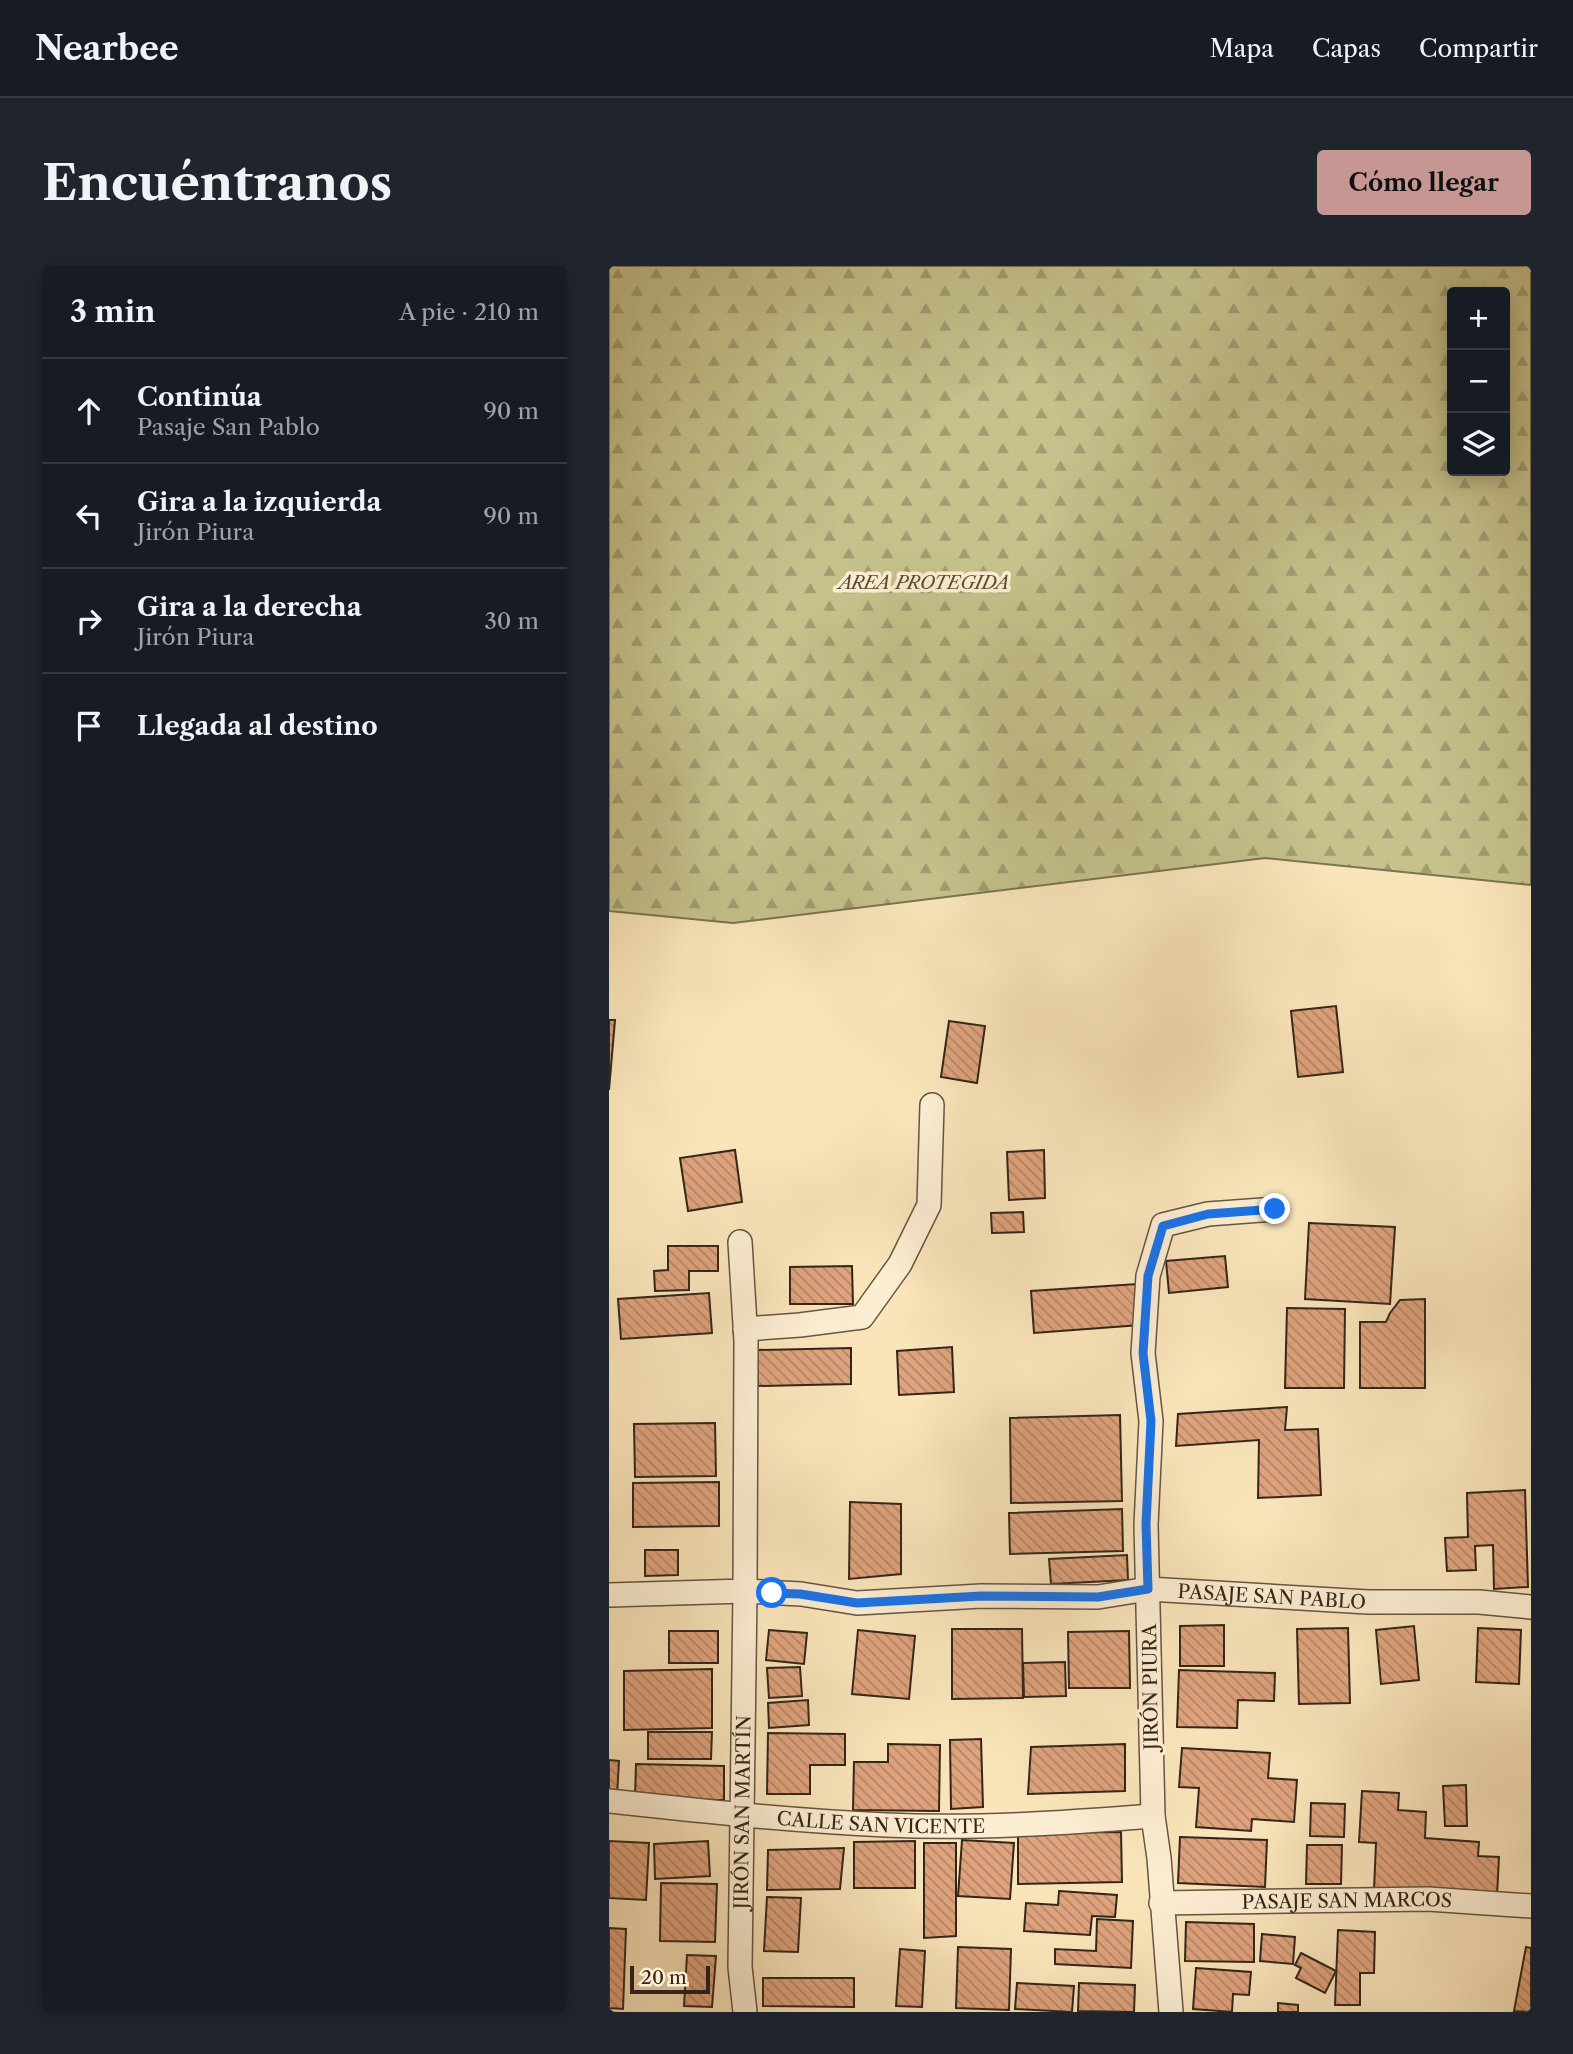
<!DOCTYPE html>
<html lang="es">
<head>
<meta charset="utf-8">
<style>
	:root { --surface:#171b24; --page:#20242c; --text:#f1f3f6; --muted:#9ea1a6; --line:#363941; --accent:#c59692 }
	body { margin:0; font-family:"Libre Caslon Text",serif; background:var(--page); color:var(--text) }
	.controls { position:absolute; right:21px; top:21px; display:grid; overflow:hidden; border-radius:7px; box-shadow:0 4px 18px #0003 }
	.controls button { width:63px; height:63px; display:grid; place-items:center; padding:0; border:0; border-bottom:2px solid var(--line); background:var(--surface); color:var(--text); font:35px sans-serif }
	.scale { position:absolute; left:21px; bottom:18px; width:80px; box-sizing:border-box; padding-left:7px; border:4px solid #34251a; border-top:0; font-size:19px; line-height:24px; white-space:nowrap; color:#34251a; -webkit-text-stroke:5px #fceed3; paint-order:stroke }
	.stop { position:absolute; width:21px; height:21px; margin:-16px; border:5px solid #1a73e8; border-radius:50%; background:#fff }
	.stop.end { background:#1a73e8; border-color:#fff; box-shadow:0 2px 7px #0008 }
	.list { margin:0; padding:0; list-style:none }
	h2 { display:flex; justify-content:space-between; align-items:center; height:91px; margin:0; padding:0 28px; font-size:30px }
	h2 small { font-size:23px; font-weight:400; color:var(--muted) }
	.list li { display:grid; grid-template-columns:46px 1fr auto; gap:21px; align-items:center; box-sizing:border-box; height:105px; padding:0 28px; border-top:2px solid var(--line) }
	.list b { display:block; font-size:26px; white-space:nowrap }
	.list p { margin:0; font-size:23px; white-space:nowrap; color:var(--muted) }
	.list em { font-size:23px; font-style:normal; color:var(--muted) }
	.icon { flex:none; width:38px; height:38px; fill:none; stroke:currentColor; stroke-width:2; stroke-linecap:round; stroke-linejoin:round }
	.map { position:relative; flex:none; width:922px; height:1746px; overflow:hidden; border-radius:7px }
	header { display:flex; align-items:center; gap:42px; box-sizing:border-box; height:98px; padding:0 35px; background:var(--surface); border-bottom:2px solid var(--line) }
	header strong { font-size:33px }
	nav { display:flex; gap:38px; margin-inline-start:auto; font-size:24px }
	.intro { display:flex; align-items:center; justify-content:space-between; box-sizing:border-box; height:168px; padding:0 42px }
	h1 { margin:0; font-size:49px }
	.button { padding:18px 32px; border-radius:7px; background:var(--accent); color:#111; font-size:24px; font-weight:700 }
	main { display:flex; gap:42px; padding:0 42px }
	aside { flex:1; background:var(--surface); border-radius:7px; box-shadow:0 4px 18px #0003 }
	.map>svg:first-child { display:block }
</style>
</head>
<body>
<header>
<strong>Nearbee</strong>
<nav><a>Mapa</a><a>Capas</a><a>Compartir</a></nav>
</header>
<div class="intro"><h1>Encuéntranos</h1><a class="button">Cómo llegar</a></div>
<main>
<aside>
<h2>3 min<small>A pie · 210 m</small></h2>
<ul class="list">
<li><svg class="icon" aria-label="ahead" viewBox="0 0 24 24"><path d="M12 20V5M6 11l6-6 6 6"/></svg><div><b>Continúa</b><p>Pasaje San Pablo</p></div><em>90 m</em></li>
<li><svg class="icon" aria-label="left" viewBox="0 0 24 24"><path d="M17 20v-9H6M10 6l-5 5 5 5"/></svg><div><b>Gira a la izquierda</b><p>Jirón Piura</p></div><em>90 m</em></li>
<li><svg class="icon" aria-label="right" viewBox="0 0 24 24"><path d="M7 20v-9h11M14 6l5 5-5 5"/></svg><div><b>Gira a la derecha</b><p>Jirón Piura</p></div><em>30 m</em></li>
<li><svg class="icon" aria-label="arrive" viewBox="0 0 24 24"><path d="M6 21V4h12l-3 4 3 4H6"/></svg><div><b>Llegada al destino</b></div></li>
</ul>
</aside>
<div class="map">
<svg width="922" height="1746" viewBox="0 0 922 1746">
	<defs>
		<pattern id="forest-firs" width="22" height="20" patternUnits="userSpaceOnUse" patternTransform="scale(1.75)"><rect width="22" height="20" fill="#c5c28c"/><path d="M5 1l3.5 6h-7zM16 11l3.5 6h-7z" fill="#a19d72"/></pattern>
		<pattern id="building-back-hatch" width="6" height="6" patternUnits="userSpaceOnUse" patternTransform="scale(1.75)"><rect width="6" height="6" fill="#dfa37d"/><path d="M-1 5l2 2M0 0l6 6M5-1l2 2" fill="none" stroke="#b68566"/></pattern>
	</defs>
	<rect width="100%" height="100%" fill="#fae5bb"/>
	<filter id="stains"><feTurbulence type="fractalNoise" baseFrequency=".00286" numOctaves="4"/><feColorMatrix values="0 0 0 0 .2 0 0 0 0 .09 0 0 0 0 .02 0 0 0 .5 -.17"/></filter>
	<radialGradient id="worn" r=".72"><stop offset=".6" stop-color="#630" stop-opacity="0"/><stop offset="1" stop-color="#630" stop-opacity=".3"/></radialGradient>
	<path fill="url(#forest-firs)" stroke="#7c7453" stroke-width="2" fill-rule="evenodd" d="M0,0H922V619L656,592L124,657L0,645ZM843,26H896V205H843Z"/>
	<g fill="url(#building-back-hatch)" stroke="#34251a" stroke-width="2">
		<polygon points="727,740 734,806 689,811 682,745"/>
		<polygon points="0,754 6,754 0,824"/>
		<polygon points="340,755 376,760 368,817 332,811"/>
		<polygon points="126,884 133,936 79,945 71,892"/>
		<polygon points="435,884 436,932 400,934 398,886"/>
		<polygon points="414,946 415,966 383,967 382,947"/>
		<polygon points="700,957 786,961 781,1038 696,1033"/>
		<polygon points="59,980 109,980 109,1005 80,1005 80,1024 46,1025 45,1005 59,1004"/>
		<polygon points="616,990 619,1021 560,1027 557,995"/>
		<polygon points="243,1000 244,1038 181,1038 181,1001"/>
		<polygon points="528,1018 531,1059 425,1067 422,1025"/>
		<polygon points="100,1027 103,1067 12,1073 9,1033"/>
		<polygon points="816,1033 816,1122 751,1122 751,1056 777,1056 781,1047 791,1034"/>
		<polygon points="678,1042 736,1043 735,1122 676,1122"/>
		<polygon points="343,1081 345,1126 290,1129 288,1085"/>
		<polygon points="242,1082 242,1118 149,1120 148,1084"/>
		<polygon points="678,1141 676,1164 709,1163 712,1229 649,1232 650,1174 567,1180 569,1148"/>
		<polygon points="511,1149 513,1235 402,1237 401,1152"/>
		<polygon points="106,1157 107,1210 26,1211 25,1158"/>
		<polygon points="110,1216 110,1260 24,1261 24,1217"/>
		<polygon points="916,1224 919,1321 885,1323 884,1279 866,1280 867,1304 838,1305 836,1272 859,1271 858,1227"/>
		<polygon points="241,1236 292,1238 292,1308 240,1313"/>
		<polygon points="513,1243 514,1285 401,1288 400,1247"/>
		<polygon points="36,1284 69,1284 69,1309 36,1310"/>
		<polygon points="518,1289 519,1314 442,1318 440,1293"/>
		<polygon points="615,1359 615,1400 571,1400 571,1360"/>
		<polygon points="805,1360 810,1414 772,1418 767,1364"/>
		<polygon points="739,1362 741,1437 690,1438 688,1363"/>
		<polygon points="869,1362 912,1364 910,1418 867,1416"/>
		<polygon points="343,1363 413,1363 414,1432 343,1433"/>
		<polygon points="160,1364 198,1367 195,1398 157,1394"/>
		<polygon points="249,1364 306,1370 300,1433 243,1428"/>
		<rect x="60" y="1365" width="49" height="32"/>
		<polygon points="520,1365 521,1422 460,1422 459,1366"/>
		<polygon points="456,1396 457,1430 415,1431 414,1397"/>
		<polygon points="191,1401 193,1430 160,1432 158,1402"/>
		<polygon points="103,1403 103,1462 15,1464 15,1405"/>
		<polygon points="570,1404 666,1407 665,1435 629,1434 628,1462 568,1461"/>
		<polygon points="199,1434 200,1459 160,1462 159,1437"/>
		<polygon points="39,1466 103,1466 102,1493 39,1493"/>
		<polygon points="159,1467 236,1468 236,1499 201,1499 201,1528 158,1528"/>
		<polygon points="372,1473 374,1541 342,1543 341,1474"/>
		<polygon points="279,1478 331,1479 330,1545 244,1544 245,1496 279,1496"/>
		<polygon points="516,1478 516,1525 419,1528 422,1481"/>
		<polygon points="573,1482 661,1487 659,1512 688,1514 685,1556 643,1553 642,1565 587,1561 590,1522 570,1521"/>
		<polygon points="0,1494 10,1495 8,1530 0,1530"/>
		<polygon points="27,1498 115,1500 115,1534 26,1533"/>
		<polygon points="857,1519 858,1560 836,1560 834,1520"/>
		<polygon points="753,1525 790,1527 789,1544 817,1546 816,1572 870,1576 869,1590 890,1591 888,1630 765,1624 767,1577 750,1576"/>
		<polygon points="702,1537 736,1538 735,1571 701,1570"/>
		<polygon points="512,1566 513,1616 409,1618 409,1567"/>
		<polygon points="571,1571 658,1574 656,1621 569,1617"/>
		<polygon points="353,1574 405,1577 401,1633 349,1630"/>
		<polygon points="0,1575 40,1577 37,1634 0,1632"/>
		<polygon points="99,1575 101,1610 46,1613 45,1578"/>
		<polygon points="306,1575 306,1622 245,1622 245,1576"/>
		<polygon points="315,1577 347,1577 347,1670 315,1672"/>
		<polygon points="698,1579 733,1579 732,1618 697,1618"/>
		<polygon points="235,1582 231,1623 158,1624 159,1584"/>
		<polygon points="52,1617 108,1618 106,1676 51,1675"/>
		<polygon points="450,1625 508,1629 506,1651 483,1650 481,1669 415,1665 417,1637 449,1639"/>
		<polygon points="158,1631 192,1632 189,1686 155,1685"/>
		<polygon points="488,1653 524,1655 522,1702 446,1698 446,1683 487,1685"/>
		<polygon points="577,1656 645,1658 645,1696 576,1695"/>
		<polygon points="0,1662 17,1663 14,1743 0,1742"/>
		<polygon points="729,1664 766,1666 765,1707 751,1707 751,1739 726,1739"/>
		<polygon points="653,1668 686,1671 684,1698 651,1695"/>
		<polygon points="349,1681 402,1683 400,1744 347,1742"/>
		<polygon points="917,1681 922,1682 922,1746 905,1745"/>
		<polygon points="291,1683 316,1685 313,1741 287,1740"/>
		<polygon points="692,1687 727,1705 716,1727 687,1712 692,1702 686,1699"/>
		<polygon points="78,1689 107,1690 103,1741 75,1740"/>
		<polygon points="587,1702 642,1706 640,1729 624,1728 623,1746 584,1743"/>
		<polygon points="154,1712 245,1712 245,1741 154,1740"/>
		<polygon points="408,1717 465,1720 463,1746 406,1743"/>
		<polygon points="470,1717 526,1719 525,1746 469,1745"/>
		<polygon points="669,1737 689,1739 689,1746 669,1746"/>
	</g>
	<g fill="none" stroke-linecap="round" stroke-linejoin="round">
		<defs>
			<g id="minor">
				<polyline points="136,1063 191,1059 253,1051 291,998 320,939 323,839"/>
				<polyline points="0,1329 136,1325 137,1075 131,976"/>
				<path id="s1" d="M0,1535C92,1545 185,1555 277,1559C366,1563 455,1557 544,1550"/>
				<path id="s2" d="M552,1637L819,1633L922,1640"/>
				<path id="s3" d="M136,1746L131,1701L136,1325L192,1328L248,1337L372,1330L489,1331L539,1323L759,1336H870L922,1341"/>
				<polyline points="562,1746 550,1592 544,1550 537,1259 542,1155 534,1087 539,1010 554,959 599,948 666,943"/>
			</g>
		</defs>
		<use href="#minor" stroke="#665542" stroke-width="26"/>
		<use href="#minor" stroke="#fceed3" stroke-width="23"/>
	</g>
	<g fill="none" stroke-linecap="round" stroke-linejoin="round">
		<polyline stroke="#1a73e8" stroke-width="9" points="163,1327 191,1328 248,1337 372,1330 489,1331 539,1323 537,1258 542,1155 534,1087 539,1010 554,960 599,948 666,943"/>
	</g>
	<g text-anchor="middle" stroke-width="7" stroke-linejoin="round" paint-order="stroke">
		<g font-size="19" font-style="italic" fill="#584c36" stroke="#fceed3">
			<text x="315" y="323">AREA PROTEGIDA</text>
		</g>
		<g font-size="19" fill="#34251a" stroke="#fceed3">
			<text dy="7" stroke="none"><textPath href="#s3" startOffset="950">PASAJE SAN PABLO</textPath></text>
			<text transform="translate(541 1421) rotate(-91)" y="7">JIRÓN PIURA</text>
			<text dy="7" stroke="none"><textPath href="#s3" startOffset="200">JIRÓN SAN MARTÍN</textPath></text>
			<text dy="7" stroke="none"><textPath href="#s1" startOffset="273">CALLE SAN VICENTE</textPath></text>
			<text dy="7" stroke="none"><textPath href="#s2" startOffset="186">PASAJE SAN MARCOS</textPath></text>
		</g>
	</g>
	<rect width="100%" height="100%" filter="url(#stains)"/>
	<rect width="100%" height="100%" fill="url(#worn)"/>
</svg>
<div class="controls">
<button>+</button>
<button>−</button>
<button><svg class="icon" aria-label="layers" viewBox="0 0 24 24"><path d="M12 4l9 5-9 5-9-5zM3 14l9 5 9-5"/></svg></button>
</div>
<div class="scale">20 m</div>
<div class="stop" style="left:163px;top:1327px"></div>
<div class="stop end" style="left:666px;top:943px"></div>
</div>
</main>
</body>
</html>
